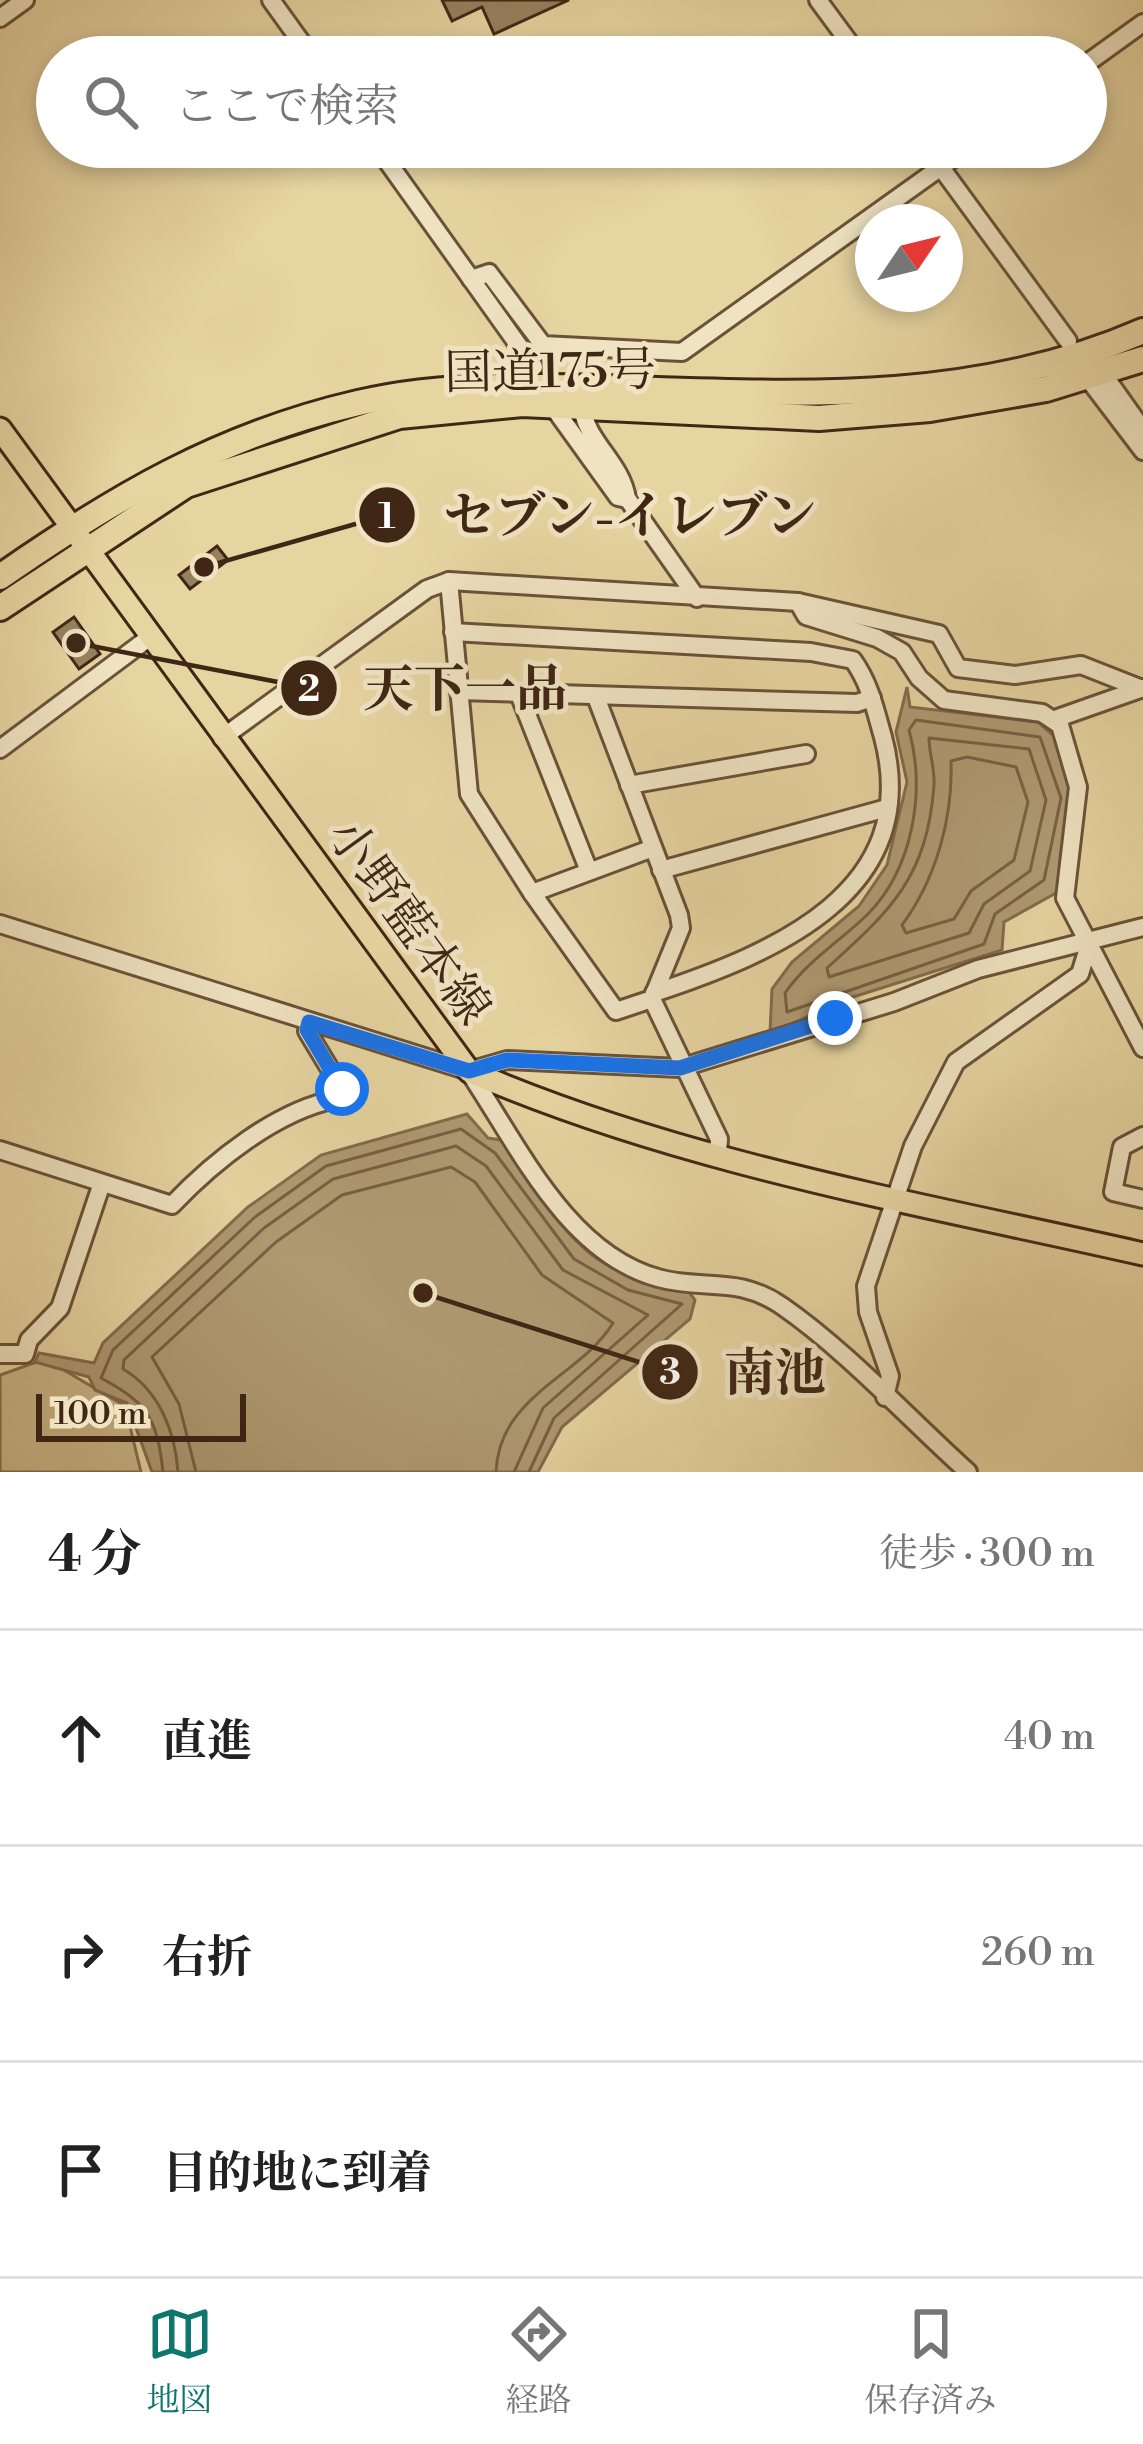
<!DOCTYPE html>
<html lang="ja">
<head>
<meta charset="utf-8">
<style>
	:root { --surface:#fff; --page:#f6f6f6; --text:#222; --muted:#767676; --line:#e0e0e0; --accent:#0f766e }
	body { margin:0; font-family:"Libre Bodoni","Noto Serif JP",serif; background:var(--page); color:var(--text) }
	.compass { position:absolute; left:855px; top:204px; width:108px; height:108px; border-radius:50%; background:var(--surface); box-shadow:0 6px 18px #0003; rotate:55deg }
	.scale { position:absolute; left:36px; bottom:30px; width:210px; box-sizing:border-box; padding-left:12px; border:6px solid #402715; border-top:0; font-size:33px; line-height:42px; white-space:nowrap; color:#402715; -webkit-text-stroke:9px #efe3c2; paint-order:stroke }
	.stop { position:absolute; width:36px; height:36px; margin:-27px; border:9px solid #1a73e8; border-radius:50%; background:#fff }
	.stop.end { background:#1a73e8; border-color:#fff; box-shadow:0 3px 12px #0008 }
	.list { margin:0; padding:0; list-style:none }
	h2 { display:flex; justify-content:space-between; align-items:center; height:156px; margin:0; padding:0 48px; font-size:51px }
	h2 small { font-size:39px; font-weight:400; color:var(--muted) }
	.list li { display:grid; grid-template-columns:78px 1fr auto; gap:36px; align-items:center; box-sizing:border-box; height:216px; padding:0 48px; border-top:3px solid var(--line) }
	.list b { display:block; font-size:45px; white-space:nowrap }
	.list em { font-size:39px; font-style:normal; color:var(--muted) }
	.icon { flex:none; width:66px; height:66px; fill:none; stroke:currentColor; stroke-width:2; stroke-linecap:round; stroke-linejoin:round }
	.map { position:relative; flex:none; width:1143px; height:1472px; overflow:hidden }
	.search { position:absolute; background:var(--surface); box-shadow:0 6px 18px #0003; left:36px; right:36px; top:36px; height:132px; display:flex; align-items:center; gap:30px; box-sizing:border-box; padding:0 42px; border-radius:66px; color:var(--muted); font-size:45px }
	.sheet { height:804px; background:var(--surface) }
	nav { display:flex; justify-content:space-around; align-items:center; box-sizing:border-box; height:168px; border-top:3px solid var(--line); background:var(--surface); font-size:33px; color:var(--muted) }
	nav a { display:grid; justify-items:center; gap:6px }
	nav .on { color:var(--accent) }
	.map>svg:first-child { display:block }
</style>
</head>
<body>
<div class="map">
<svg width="1143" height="1472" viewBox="0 0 1143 1472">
	<rect width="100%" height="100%" fill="#e6d4a1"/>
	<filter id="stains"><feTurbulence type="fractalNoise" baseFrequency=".00167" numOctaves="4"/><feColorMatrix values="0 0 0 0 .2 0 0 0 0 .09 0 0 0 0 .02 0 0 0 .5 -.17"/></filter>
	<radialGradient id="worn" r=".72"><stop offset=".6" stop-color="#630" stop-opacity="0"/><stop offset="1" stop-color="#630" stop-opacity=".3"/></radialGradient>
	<polygon fill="#cab789" stroke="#856f4f" stroke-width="3" points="45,1359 125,1406 141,1472 0,1472 0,1375"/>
	<g fill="#ae9971" stroke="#826b4c" stroke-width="3">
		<polygon points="907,687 910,707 1038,722 1054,736 1071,786 1073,811 1056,893 1004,922 1002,950 853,997 770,1033 772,989 792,962 859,906 887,865 907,782 896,732"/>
		<path d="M467,1114L488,1138L501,1140C555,1216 583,1281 686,1288L695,1300L690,1319L562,1427L538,1472H152L127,1403L95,1390L89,1377L35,1362L39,1353L94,1363L103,1343L248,1207L321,1155Z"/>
	</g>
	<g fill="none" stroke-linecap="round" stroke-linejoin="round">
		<g stroke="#776043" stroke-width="3">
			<path d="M916,720L1040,737L1061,798L1044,880L995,914L984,944L787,1012L785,993C807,961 839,942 867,915C913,869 926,791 909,730Z"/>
			<path d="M929,738L1029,749L1046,800L1030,871L984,904L969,933L829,977L827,968C891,910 927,878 934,785C935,769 929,753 929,738Z"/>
			<path d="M967,757L1016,767L1028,802L1014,860L971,891L954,919L906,933L902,925C936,879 953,818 951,761Z"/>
			<path d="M163,1472C157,1417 147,1403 101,1378L113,1350L255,1217L326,1166L461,1129L495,1153L574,1259L628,1290L682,1304L554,1418L529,1472"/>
			<path d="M178,1472C175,1431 159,1390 123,1369L124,1360L264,1228L333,1179L456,1146L486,1166L563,1270L648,1315L543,1408L514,1472"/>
			<path d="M196,1472L179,1404L152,1357L276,1242L342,1195L451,1167L475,1182L542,1275L613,1323C580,1377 499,1395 496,1472"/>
		</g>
	</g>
	<g fill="#96815e" stroke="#402715" stroke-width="3">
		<polygon points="442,0 569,0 494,34 482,7 452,21"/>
		<polygon points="217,546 228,560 190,589 179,575"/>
		<polygon points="74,617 100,654 79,669 53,632"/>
	</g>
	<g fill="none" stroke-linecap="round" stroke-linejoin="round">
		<defs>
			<g id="minor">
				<polyline points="271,0 312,57"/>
				<polyline points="818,0 860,57"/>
				<polyline points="0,18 25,0"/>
				<polyline points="1086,64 1143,23"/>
				<polyline points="377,147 534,367"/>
				<polyline points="926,147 1068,341"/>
				<polyline points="471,279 489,273 543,345 682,352 969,147"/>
				<polyline points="1102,372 1143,430"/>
				<polyline points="1086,376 1143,451"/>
				<path d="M551,404L618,497L627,499C622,462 585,442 582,405"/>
				<polyline points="622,491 697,598"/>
				<polyline points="449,581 469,794 532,893 653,848"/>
				<polyline points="798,602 806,616 877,638 902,652 919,678 944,700 1042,713 1060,725 1078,787 1065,898 1143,1048"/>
				<path d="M453,632L811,652L853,660C870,684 875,709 883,737C924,892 774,953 654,993"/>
				<polyline points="459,691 857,703 872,698"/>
				<polyline points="519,694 589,871"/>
				<polyline points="596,697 679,915 681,928 652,999 719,1139 718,1153"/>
				<polyline points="1055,719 1143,688"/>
				<polyline points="222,738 427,589 449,581 798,602 939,634 958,668 1015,675 1081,665 1142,689"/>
				<polyline points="0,749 150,637"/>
				<polyline points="629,785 806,754"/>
				<polyline points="661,870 887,808"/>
				<polyline points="532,893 616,1011 652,999"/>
				<polyline points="0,924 469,1071 507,1060 680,1068 894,1002 978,969 1143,927"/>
				<path d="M469,1072C518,1145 567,1253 658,1278C704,1291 737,1275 782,1306C847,1351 909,1419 968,1472"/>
				<polyline points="1143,1136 1122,1147 1113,1192 1143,1199"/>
				<path d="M0,1150L172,1205C214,1161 276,1111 336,1099L342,1089L307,1031L309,1022"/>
				<polyline points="0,1354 25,1354 29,1340 60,1308 101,1186"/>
				<polyline points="885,1397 890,1376 868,1312 866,1286 913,1146 956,1062 1080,974 1088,948"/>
			</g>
			<path id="major" d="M0,429L469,1071C681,1163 918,1203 1143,1254"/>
			<g id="highway">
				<path d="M0,577C115,497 220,435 358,403C447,382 542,386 631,389C807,395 978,403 1143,331"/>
				<polyline points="0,608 186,485 399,416 522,404 819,418 930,409 1046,389 1143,359"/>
			</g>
		</defs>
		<use href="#minor" stroke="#6a5238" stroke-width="22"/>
		<use href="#major" stroke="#402715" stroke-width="27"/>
		<use href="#highway" stroke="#402715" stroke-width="30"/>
		<use href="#minor" stroke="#efe3c2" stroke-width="16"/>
		<use href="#major" stroke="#e6d4a1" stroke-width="21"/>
		<use href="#highway" stroke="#e6d4a1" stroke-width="24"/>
	</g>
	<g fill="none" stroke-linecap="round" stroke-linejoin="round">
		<polyline stroke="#1a73e8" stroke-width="15" points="342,1089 307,1030 309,1022 469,1071 507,1060 680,1068 835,1018"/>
	</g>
	<g text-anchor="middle" stroke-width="10" stroke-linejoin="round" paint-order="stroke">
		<g font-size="48" fill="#402715" stroke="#efe3c2">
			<text transform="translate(550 370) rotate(-1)" y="17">国道175号</text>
			<text transform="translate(410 921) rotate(54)" y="17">小野藍本線</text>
		</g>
	</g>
	<path fill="none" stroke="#402715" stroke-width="4.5" d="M204 567L387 515M76 643L309 688M423 1293L670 1372"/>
	<g fill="#402715" stroke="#efe3c2" stroke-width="4.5">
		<circle cx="204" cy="567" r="12"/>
		<circle cx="76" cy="643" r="12"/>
		<circle cx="423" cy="1293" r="12"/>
		<circle cx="387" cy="515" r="30"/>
		<circle cx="309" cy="688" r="30"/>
		<circle cx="670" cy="1372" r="30"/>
	</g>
	<g font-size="36" text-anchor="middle" font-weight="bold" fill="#fff">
		<text x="387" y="528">1</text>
		<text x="309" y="701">2</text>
		<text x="670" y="1384">3</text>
	</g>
	<g font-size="51" text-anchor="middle" font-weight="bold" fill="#402715" stroke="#efe3c2" stroke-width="10" stroke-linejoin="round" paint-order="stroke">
		<text x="630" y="533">セブン-イレブン</text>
		<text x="465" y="706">天下一品</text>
		<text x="775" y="1390">南池</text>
	</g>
	<rect width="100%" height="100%" filter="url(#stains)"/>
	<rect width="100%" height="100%" fill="url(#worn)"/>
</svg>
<svg class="compass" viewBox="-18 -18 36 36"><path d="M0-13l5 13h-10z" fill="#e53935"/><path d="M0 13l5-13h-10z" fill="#767676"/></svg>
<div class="scale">100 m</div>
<div class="stop" style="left:342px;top:1089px"></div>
<div class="stop end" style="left:835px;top:1018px"></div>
<div class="search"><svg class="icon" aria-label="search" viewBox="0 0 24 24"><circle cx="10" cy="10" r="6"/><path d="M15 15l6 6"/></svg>ここで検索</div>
</div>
<section class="sheet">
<h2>4 分<small>徒歩 · 300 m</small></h2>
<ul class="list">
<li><svg class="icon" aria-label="ahead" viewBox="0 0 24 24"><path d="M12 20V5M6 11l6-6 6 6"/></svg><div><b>直進</b></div><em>40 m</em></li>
<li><svg class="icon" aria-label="right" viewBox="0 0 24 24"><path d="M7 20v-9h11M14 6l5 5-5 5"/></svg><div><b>右折</b></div><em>260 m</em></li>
<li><svg class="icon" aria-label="arrive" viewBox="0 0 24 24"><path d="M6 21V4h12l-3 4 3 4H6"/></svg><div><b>目的地に到着</b></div></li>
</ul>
</section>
<nav>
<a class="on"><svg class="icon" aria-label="map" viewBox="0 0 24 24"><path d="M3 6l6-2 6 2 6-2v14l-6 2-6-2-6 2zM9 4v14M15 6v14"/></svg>地図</a>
<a><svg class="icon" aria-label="directions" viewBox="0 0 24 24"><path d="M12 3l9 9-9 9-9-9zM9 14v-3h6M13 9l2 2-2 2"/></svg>経路</a>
<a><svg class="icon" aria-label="saved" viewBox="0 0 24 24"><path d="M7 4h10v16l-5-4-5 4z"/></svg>保存済み</a>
</nav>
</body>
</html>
